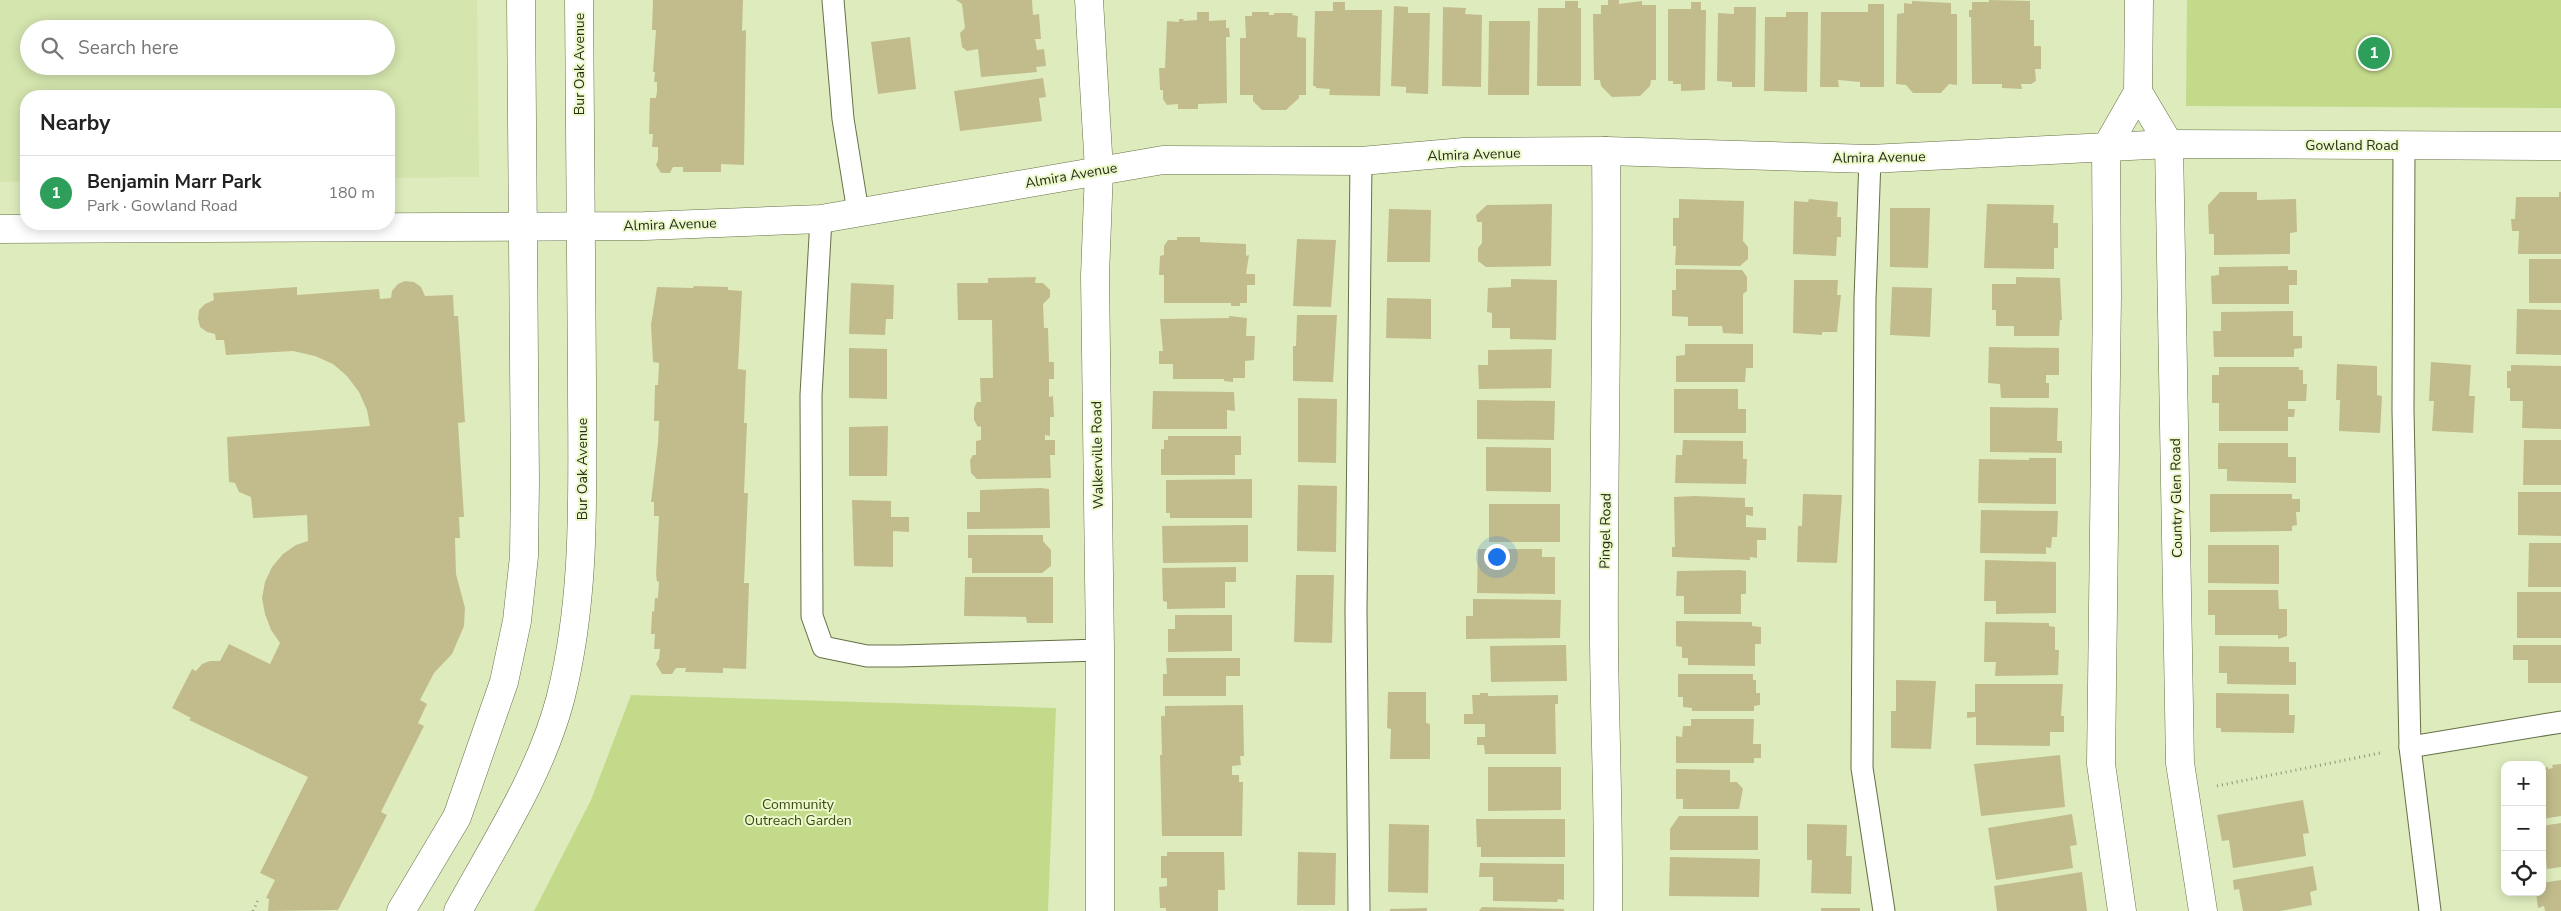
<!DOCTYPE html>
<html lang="en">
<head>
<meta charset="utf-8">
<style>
	:root { --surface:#fff; --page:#f2f2f2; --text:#222; --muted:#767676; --line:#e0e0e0; --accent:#6c34aa }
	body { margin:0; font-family:"Nunito Sans",sans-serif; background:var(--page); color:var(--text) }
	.controls { position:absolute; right:15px; bottom:15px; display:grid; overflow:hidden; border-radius:10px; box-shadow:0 2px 12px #0003 }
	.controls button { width:45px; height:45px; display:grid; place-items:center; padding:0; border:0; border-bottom:1px solid var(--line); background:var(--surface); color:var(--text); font:25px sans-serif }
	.you { position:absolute; left:1496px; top:556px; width:18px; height:18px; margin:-12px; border:4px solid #fff; border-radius:50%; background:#1a73e8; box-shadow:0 0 0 8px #1a73e833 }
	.badge { display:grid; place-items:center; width:32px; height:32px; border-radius:50%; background:var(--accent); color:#fff; font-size:16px; font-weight:700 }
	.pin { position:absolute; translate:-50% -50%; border:2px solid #fff; box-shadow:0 1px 5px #0006 }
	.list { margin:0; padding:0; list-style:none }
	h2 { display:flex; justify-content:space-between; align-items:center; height:65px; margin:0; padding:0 20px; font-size:21px }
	h2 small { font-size:16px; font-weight:400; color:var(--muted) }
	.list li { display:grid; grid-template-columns:32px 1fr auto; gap:15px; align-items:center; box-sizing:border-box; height:75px; padding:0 20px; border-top:1px solid var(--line) }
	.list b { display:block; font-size:19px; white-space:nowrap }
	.list p { margin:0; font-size:16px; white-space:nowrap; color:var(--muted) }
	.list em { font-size:16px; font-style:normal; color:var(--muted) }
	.icon { flex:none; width:28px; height:28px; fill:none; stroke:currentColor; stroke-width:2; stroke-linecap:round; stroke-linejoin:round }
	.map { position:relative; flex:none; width:2561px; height:911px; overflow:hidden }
	.search { position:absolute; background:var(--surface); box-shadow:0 2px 12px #0003; left:20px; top:20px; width:375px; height:55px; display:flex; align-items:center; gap:12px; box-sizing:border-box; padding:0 18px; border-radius:28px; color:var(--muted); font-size:19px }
	.panel { position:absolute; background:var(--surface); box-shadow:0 2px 12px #0003; left:20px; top:90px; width:375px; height:140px; border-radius:20px }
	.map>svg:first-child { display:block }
</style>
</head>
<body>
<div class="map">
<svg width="2561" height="911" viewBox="0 0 2561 911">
	<rect width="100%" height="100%" fill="#deecbd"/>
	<path fill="#d4e5ae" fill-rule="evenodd" d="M0,0H477L479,177L389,178V96H26V181L0,182ZM29,29H386V66H29Z"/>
	<g fill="#c4da8b">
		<polygon points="2187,0 2561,0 2561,108 2186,106"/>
		<polygon points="631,695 1056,708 1048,911 534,911 591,800"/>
	</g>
	<g fill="#c2bc8d">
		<polygon points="653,0 743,0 742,31 746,30 744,165 721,164 721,172 683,172 683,167 673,167 670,173 661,173 656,165 658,160 658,147 652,147 653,134 649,134 650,98 656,98 657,91 657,82 654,82 655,72 653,72 656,30 652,30"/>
		<polygon points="956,0 1032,0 1033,15 1039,14 1041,39 1035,39 1037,50 1044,49 1046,66 1036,67 1037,72 981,77 978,49 967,51 962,47 960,33 965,28 962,4"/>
		<polygon points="1608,0 1619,0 1619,4 1642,1 1642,5 1656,5 1656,80 1651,80 1650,86 1640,96 1612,97 1601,86 1600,80 1594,80 1593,14 1601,14 1601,5 1608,5"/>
		<polygon points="1989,0 2030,1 2030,20 2034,20 2034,46 2041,46 2041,69 2035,69 2036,81 2031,84 2021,84 2022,89 2002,88 2002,84 1972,84 1971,17 1969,17 1969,10 1972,10 1972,2 1989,2"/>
		<polygon points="1565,1 1578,1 1578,8 1581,8 1581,86 1537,86 1538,8 1565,8"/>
		<polygon points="1912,1 1951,3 1951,14 1957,14 1957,85 1949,84 1941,93 1913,93 1906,85 1896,84 1897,14 1904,13 1904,3 1912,4"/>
		<polygon points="1333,2 1345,2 1345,10 1382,10 1380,96 1329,95 1330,89 1316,88 1316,86 1313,86 1315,11 1333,11"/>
		<polygon points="1691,2 1701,2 1701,10 1706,10 1705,90 1681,91 1681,84 1673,84 1673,81 1668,81 1668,9 1691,9"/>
		<polygon points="1868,4 1884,4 1884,87 1860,87 1860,82 1838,80 1839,87 1820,87 1821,12 1868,12"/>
		<polygon points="1394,6 1408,7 1408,13 1430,13 1428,94 1406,93 1406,87 1391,86"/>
		<polygon points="1443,7 1466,8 1465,14 1482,15 1481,87 1442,86"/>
		<polygon points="1734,7 1756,7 1755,87 1732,87 1732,82 1717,81 1718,13 1734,14"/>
		<polygon points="1197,12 1209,12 1209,21 1226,20 1226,28 1229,28 1230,37 1226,37 1227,103 1198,104 1198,109 1178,109 1178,104 1167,105 1163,99 1163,90 1160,90 1159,68 1165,68 1167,21 1179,22 1179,19 1184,19 1183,21 1197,20"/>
		<polygon points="1252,12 1269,12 1269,15 1274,15 1274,13 1293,13 1292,15 1298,16 1297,37 1306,38 1306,95 1299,95 1299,98 1286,110 1262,110 1253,101 1253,95 1240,95 1240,38 1246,38 1245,16 1252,16"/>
		<polygon points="1786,12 1808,12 1807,92 1764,91 1765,17 1786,17"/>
		<polygon points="1489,21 1530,21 1529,95 1488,95"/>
		<polygon points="910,37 916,89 878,94 871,42"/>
		<polygon points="1043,78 1046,97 1039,98 1042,121 960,131 954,91"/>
		<polygon points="2220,192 2257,192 2257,200 2296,199 2297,232 2290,233 2290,254 2214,255 2214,234 2209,234 2208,205"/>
		<polygon points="2559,192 2561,192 2561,254 2518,254 2519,231 2512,231 2511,219 2515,219 2516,197 2559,197"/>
		<polygon points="1679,199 1744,201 1743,241 1748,247 1748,259 1740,266 1675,265 1676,246 1673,246 1673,218 1679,218"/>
		<polygon points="1809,199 1838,202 1837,217 1841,217 1841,237 1837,237 1836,256 1793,254 1794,201 1808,202"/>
		<polygon points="1552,204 1551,266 1486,267 1478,261 1478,248 1482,243 1482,222 1477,222 1476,215 1487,205"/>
		<polygon points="1987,204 2054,205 2053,223 2058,223 2058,248 2054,248 2054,269 1984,268"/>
		<polygon points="1890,208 1930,208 1928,268 1890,267"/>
		<polygon points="1389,209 1431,210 1430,262 1387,262"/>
		<polygon points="1177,237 1200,237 1200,242 1246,244 1246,256 1249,255 1246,274 1255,274 1255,285 1247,285 1247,303 1240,303 1240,306 1231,306 1231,303 1164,303 1164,275 1159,275 1160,256 1164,255 1164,246 1168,240 1177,240"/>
		<polygon points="1297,239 1336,240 1331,307 1293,306"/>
		<rect x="2529" y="259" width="32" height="44"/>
		<polygon points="2288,266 2288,270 2297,270 2297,285 2289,285 2289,304 2212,304 2211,276 2219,275 2219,267"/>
		<polygon points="1676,269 1742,270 1747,277 1747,291 1743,294 1743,334 1723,333 1722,326 1688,326 1688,317 1672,316 1672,290 1676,290"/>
		<polygon points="1036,277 1035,283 1043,283 1050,290 1050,297 1043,304 1044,328 1048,328 1049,362 1054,362 1054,379 1049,379 1049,397 1053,396 1054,417 1050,417 1050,436 1045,435 1045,440 1055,440 1055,455 1050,455 1051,478 977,479 971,473 970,460 973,455 976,455 976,441 981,440 981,426 978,427 974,420 974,408 977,402 981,402 980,378 993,378 992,320 958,320 957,283 988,283 988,278"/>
		<polygon points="2016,277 2060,278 2062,320 2060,320 2059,336 2014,336 2014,326 1996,326 1996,310 1992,310 1992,284 2016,284"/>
		<polygon points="1511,279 1557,280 1556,340 1510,339 1510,328 1492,328 1492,313 1487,312 1488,288 1511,287"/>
		<polygon points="1794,280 1838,280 1837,295 1841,295 1837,332 1822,332 1822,335 1793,333"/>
		<polygon points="405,281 414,282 421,287 425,296 453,295 454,316 458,316 465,422 458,423 464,517 459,517 460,538 455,538 456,574 465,608 464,626 452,654 434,673 420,700 427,704 418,723 424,726 381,812 387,815 338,910 268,911 269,899 266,898 275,880 260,873 308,777 189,720 191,718 172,708 192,669 196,671 202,664 210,661 220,661 229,644 270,664 280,643 271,630 265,614 262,598 265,582 272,567 283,554 296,545 308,541 307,515 253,518 251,497 239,492 235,483 229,482 227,437 370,426 367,410 359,392 347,376 333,364 315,356 293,351 226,355 224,340 216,340 215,334 207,332 200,327 198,319 199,310 205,304 214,300 213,293 297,287 297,295 379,289 380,299 391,298 392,291 398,284"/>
		<polygon points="851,283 894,285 893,319 886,319 885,335 849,334"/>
		<polygon points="694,286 728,287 728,290 742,291 738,369 746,370 744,423 747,423 744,493 748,493 744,583 749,583 746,669 723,668 723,673 685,672 686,668 676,668 672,674 662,674 656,664 659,659 660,649 654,649 655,634 651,634 652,611 654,612 655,598 658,598 659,581 657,582 656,574 659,516 654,516 654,502 651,502 658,443 659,421 654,421 655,385 658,385 659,363 653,362 651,325 657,287 693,288"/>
		<polygon points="1892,287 1932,288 1930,337 1890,335"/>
		<polygon points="1387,298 1431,299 1431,339 1386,338"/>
		<polygon points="2517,309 2561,310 2561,355 2516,354"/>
		<polygon points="2293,311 2293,336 2302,336 2302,348 2294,349 2294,357 2214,357 2213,331 2221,331 2221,312"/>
		<polygon points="1297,315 1337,315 1333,382 1293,381 1293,346 1296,346"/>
		<polygon points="1229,316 1247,318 1246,336 1255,336 1254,360 1245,361 1245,378 1233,378 1233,382 1224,381 1224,379 1173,379 1173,364 1159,364 1159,351 1163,351 1160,319 1229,318"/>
		<polygon points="1685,344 1753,344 1753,368 1746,368 1745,382 1676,382 1676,356 1685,355"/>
		<polygon points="1989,347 2059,348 2059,375 2046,375 2046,383 2049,383 2049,398 2001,398 2000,384 1988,383"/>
		<polygon points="849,348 887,349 887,399 849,398"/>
		<polygon points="1552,349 1551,388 1479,389 1478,365 1488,365 1488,350"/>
		<polygon points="2431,362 2471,365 2469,396 2475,396 2473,433 2432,431 2434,401 2429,401"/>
		<polygon points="2337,364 2377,366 2377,395 2382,396 2380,433 2339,431 2340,400 2336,400"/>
		<polygon points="2511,365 2561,366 2561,429 2522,428 2523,401 2510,401 2510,388 2507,388 2507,371 2511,371"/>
		<polygon points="2219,367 2299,367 2299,370 2303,370 2303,384 2307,384 2306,401 2288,401 2288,409 2295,409 2294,417 2288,417 2288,431 2219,431 2219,403 2212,403 2212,375 2219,375"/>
		<polygon points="1674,389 1738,389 1738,409 1746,409 1746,433 1674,433"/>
		<polygon points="1153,391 1234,392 1235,411 1227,410 1227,429 1152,429"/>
		<polygon points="1298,398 1337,399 1336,463 1298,462"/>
		<polygon points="1477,400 1555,401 1554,440 1477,439"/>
		<polygon points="1990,407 2058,408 2057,441 2062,441 2062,453 1990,452"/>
		<polygon points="888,426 887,476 849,476 849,427"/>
		<polygon points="1168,436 1241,436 1241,455 1235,455 1235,475 1161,475 1161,449 1164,449 1164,440 1168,440"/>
		<polygon points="1683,440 1743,441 1743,459 1747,459 1746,484 1675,483 1676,455 1682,455"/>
		<polygon points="2524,440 2561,440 2561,485 2523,485"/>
		<polygon points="2218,443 2288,443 2288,457 2296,457 2296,483 2227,481 2227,469 2218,469"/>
		<polygon points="1486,447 1551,448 1551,492 1486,491"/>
		<polygon points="2029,458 2056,458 2056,504 1978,503 1979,459 2029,460"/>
		<polygon points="1252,479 1252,518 1170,518 1170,513 1166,513 1166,480"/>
		<polygon points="1298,485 1337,486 1336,552 1297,551"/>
		<polygon points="1041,488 1049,489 1050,528 967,529 967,512 980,512 980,490"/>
		<polygon points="2518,492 2561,492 2561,536 2518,535"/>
		<polygon points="1803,494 1842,495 1837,563 1797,562 1798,526 1802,526"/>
		<polygon points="2210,494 2292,494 2292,499 2300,499 2300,512 2296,512 2297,525 2292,526 2292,531 2210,532"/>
		<polygon points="1694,496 1745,498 1745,507 1753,507 1753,516 1746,515 1746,527 1766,528 1766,540 1757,540 1757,558 1750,557 1750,560 1672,557 1672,547 1675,547 1674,497"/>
		<polygon points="852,500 891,501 891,517 909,517 909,532 893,531 893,567 854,566"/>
		<rect x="1489" y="504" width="71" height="38"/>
		<polygon points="1981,510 2058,511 2057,537 2052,537 2051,548 2046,547 2046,554 1980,553"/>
		<polygon points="1248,525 1248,562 1163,563 1162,526"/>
		<polygon points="968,535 1043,535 1043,541 1051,550 1051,566 1042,573 972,573 972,558 968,558"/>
		<polygon points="2529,543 2561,543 2561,587 2528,587"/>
		<polygon points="2208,545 2279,545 2279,584 2208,583"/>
		<polygon points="1478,549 1542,549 1542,557 1555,557 1555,594 1477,593"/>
		<polygon points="1985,560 2056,562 2056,613 1996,614 1996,601 1984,601"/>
		<polygon points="1236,567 1236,582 1225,582 1225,608 1167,609 1167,602 1163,601 1162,568"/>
		<polygon points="1740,570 1746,571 1746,594 1741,594 1741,614 1684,614 1684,596 1676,596 1677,571"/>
		<polygon points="1296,575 1334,575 1332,643 1294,642"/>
		<polygon points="965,577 1053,577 1053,623 1027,623 1026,617 964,616"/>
		<polygon points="2208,590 2278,590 2279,609 2287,609 2287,636 2278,639 2278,635 2215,635 2215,615 2208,615"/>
		<rect x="2517" y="592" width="44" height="46"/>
		<polygon points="1473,599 1561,600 1560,638 1466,639 1466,616 1473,616"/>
		<polygon points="1175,615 1232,615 1232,651 1168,652 1168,629 1175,629"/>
		<polygon points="1676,621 1752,622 1752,626 1761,627 1761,644 1755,644 1755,666 1688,665 1688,658 1682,658 1682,647 1676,646"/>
		<polygon points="1985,622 2049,623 2049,626 2055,627 2055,650 2059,650 2058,675 1995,676 1996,662 1984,662"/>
		<polygon points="1566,645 1567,681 1491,682 1490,646"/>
		<polygon points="2513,645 2561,645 2561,683 2528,683 2528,660 2513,660"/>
		<polygon points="2219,646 2289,647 2289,662 2296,662 2296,685 2227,684 2227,673 2219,673"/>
		<polygon points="1166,658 1240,658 1240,676 1226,676 1226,696 1163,696 1163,674 1167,674"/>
		<polygon points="1678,674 1753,674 1753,680 1756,680 1756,693 1760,693 1760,705 1754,706 1754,711 1692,711 1692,708 1683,707 1683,697 1678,697"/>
		<polygon points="1896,680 1936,681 1931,749 1891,748 1891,711 1896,711"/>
		<polygon points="1975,684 2063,684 2061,716 2064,716 2064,732 2050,732 2050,746 1976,745 1976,717 1967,718 1967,712 1975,712"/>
		<polygon points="1388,692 1426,692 1426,723 1430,724 1430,759 1390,759 1391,729 1387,728"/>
		<polygon points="1480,693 1488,693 1488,696 1558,695 1558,704 1555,704 1556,754 1485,754 1484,745 1477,745 1477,737 1485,737 1485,724 1464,724 1464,714 1473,714 1472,695 1480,695"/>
		<polygon points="2216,693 2289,694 2289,715 2295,715 2294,733 2221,732 2221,728 2216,728"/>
		<polygon points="1243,705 1244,756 1240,756 1241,765 1232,766 1232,775 1239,775 1239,782 1243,782 1242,836 1162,836 1160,755 1162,755 1161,716 1165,716 1165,706"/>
		<polygon points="1691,719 1754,719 1753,744 1761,744 1761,758 1754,758 1754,763 1676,763 1676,736 1682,737 1683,726 1691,726"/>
		<polygon points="2060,755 2065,807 1981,816 1974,764"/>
		<polygon points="2561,764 2561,816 2542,819 2542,768 2548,767 2548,769 2553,768 2552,765"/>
		<polygon points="1488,767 1561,767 1561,810 1488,811"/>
		<polygon points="1676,769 1730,770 1730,782 1737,782 1743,789 1739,809 1683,809 1683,799 1676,799"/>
		<polygon points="2303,800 2309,833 2303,834 2306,856 2233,868 2229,840 2222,841 2217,815"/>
		<polygon points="2072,814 2077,845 2070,846 2073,868 1996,880 1988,828"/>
		<polygon points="1679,816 1758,816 1758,850 1670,850 1670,829"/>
		<polygon points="1476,819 1565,819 1565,857 1481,857 1481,847 1477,847"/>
		<polygon points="2561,823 2561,867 2547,869 2542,826"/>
		<polygon points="1389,824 1429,825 1428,893 1388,892"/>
		<polygon points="1807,824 1847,825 1846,856 1852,856 1851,894 1811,893 1812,860 1807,860"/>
		<polygon points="1167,852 1224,852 1225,890 1218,890 1218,911 1166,911 1166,908 1160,908 1159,887 1167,886 1167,878 1161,878 1161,856 1167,856"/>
		<polygon points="1298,852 1336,853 1335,905 1297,905"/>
		<polygon points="1670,857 1760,859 1759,897 1669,896"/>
		<polygon points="1480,863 1564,864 1564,900 1558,899 1557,902 1493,901 1493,877 1479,877"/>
		<polygon points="2313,866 2317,890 2310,892 2312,905 2280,911 2243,911 2239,889 2234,890 2233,880"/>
		<polygon points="2082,872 2087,911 1997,911 1994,886"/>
		<polygon points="2561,880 2561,911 2545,911 2544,906 2538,908 2536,892 2542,892 2542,883"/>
		<polygon points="1482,907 1564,909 1564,911 1479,911"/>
		<polygon points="1427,908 1427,911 1390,911 1390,909"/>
		<rect x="1821" y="908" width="39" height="3"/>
	</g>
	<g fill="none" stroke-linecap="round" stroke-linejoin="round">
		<defs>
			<g id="service">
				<polyline points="833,0 843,119 858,212"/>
				<polyline points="2404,146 2403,411 2410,747 2430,911"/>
				<polyline points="1870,159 1865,299 1862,768 1884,911"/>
				<polyline points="821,219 811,395 812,616 823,647 867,656 900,656 1100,650"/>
				<polyline points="2410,747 2561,722"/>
				<polyline points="1359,911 1356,611 1361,161"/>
			</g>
			<g id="minor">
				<polyline points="1089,0 1099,170 1095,276 1100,650 1100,911"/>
				<polyline points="2138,92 2169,144 2180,763 2203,911"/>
				<path d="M1606,151C1608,315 1603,480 1604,644C1605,733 1609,822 1608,911"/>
				<polyline points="0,229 645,226 821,219 1163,160 1361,161 1464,152 1606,151 1870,159 2169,144 2561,146"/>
				<polyline points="2122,911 2101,764 2107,296 2106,148 2138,92 2139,0"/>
			</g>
			<g id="tertiary">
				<polyline points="401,911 457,817 504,682 517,621 524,556 525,482 521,0"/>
				<path d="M458,911C495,843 540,775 560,700C587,595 582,489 582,381C581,254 580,127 579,0"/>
			</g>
		</defs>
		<use href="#service" stroke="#647046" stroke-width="23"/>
		<use href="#minor" stroke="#647046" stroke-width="29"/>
		<use href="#tertiary" stroke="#647046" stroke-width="29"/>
		<g stroke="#8a9473" stroke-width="3" stroke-dasharray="1 4" stroke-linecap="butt">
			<polyline points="2217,786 2380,753"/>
			<polyline points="253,911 259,898"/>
		</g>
		<use href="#service" stroke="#fff" stroke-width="21"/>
		<use href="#minor" stroke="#fff" stroke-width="28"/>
		<use href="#tertiary" stroke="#fff" stroke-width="28"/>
	</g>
	<g text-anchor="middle" stroke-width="4" stroke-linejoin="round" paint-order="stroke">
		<g font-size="14" fill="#272c1a" stroke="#ebf9ca">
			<text transform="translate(579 64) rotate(-90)" y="5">Bur Oak Avenue</text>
			<text x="2352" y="150">Gowland Road</text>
			<text transform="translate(1474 154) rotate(-2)" y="5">Almira Avenue</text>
			<text transform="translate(1879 157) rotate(-1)" y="5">Almira Avenue</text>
			<text transform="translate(1071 175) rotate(-10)" y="5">Almira Avenue</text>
			<text transform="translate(670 224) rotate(-2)" y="5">Almira Avenue</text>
			<text transform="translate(1097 455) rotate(-91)" y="5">Walkerville Road</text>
			<text transform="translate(582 469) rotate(-90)" y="5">Bur Oak Avenue</text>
			<text transform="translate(2176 498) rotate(-91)" y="5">Country Glen Road</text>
			<text transform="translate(1605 531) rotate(-89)" y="5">Pingel Road</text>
		</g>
		<g font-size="14" fill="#3b4814" stroke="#ebf9ca">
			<text x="798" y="809">Community<tspan x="798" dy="16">Outreach Garden</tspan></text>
		</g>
	</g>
</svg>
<div class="controls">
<button>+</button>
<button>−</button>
<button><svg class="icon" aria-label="locate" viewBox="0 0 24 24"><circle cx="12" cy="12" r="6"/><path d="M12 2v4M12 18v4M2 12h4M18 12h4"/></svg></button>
</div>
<div class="you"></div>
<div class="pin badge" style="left:2374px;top:53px;background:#2e9e5b">1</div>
<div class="search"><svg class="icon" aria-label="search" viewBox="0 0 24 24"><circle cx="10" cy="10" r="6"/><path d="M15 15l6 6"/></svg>Search here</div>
<section class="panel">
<h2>Nearby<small></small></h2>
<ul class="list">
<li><span class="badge" style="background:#2e9e5b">1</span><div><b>Benjamin Marr Park</b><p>Park · Gowland Road</p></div><em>180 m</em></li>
</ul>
</section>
</div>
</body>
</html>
